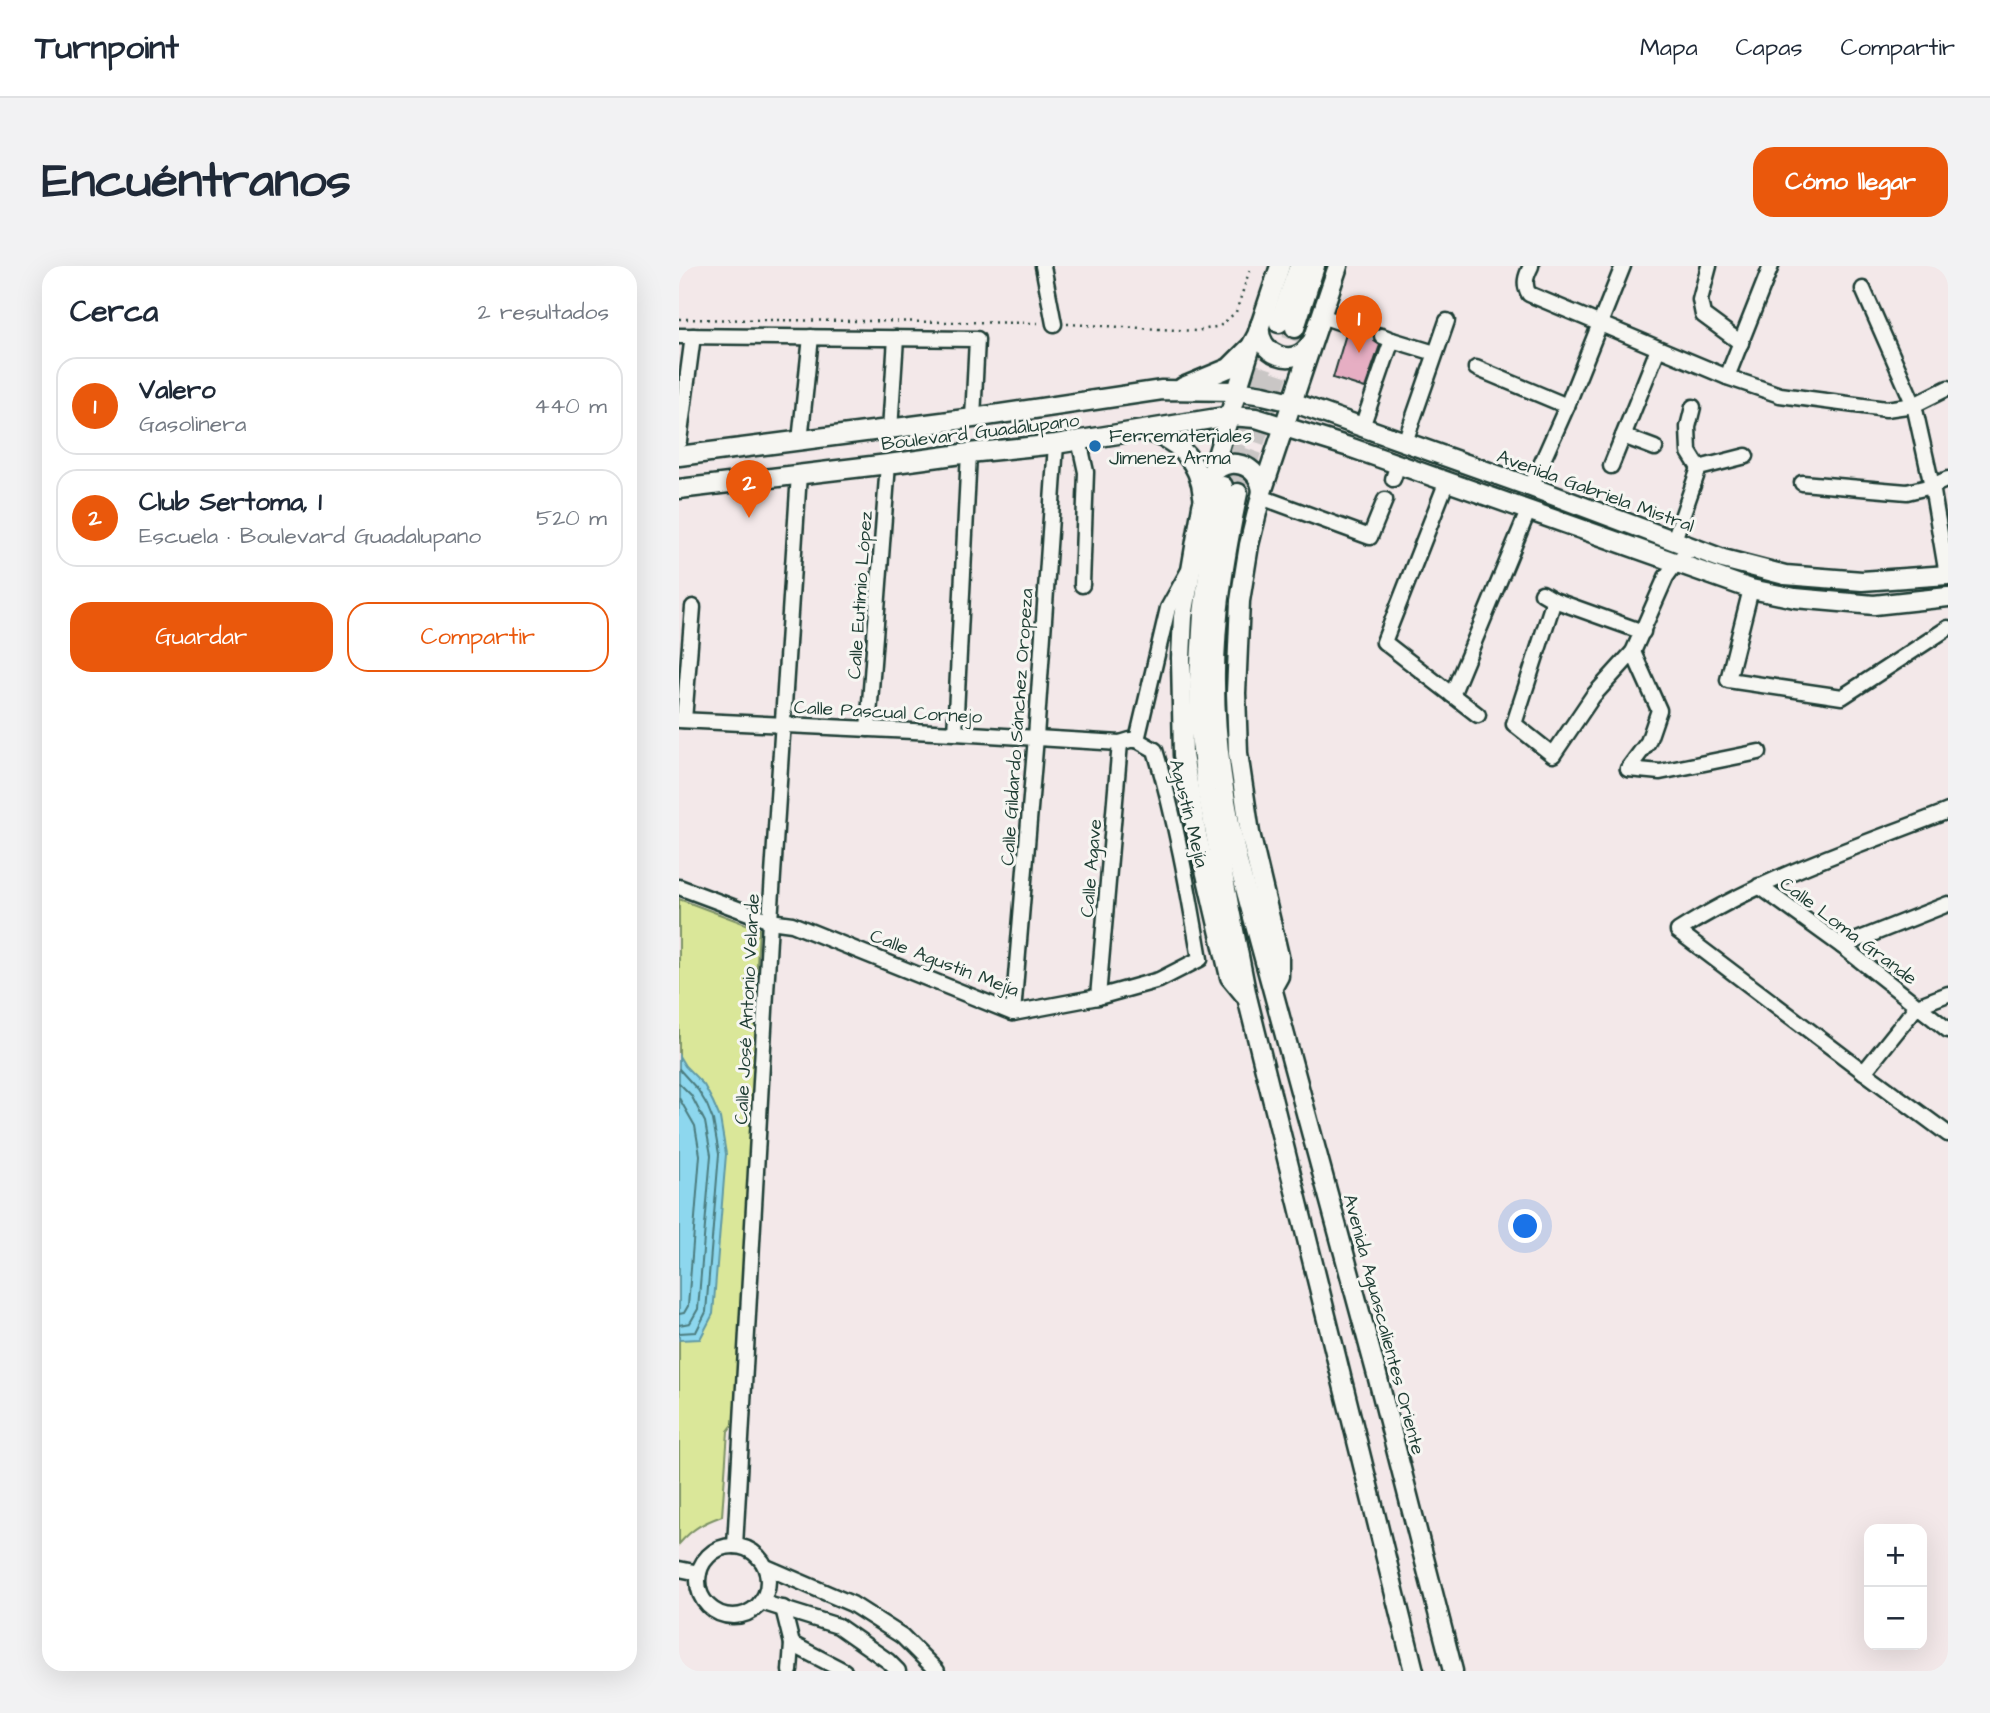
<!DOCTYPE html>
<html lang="es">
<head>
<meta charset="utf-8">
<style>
	:root { --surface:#fff; --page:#f2f2f3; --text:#1f2937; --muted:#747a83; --line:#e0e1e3; --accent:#ea580c }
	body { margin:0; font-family:"Architects Daughter",sans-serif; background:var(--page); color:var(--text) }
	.controls { position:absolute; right:21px; bottom:21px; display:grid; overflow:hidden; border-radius:14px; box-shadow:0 7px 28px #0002 }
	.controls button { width:63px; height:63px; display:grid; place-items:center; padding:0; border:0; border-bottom:2px solid var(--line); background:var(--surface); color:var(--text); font:35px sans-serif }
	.you { position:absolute; left:847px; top:961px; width:24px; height:24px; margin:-18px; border:5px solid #fff; border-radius:50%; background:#1a73e8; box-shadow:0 0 0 10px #1a73e833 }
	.badge { display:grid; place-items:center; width:46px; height:46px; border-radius:50%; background:var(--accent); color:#fff; font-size:23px; font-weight:700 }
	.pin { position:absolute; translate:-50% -58px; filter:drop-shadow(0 2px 4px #0008) }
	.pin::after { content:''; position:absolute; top:37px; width:24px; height:21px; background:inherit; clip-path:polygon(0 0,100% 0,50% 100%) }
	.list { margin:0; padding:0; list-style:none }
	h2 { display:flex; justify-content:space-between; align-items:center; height:91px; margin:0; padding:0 28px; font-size:30px }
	h2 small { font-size:23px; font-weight:400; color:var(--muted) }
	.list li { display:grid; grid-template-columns:46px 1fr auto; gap:21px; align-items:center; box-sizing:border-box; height:98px; margin:0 14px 14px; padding:0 14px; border:2px solid var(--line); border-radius:21px }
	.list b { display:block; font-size:26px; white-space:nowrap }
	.list p { margin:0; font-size:23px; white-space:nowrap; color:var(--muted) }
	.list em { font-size:23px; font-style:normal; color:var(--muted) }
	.actions { display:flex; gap:14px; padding:21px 28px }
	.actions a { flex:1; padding:16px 0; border:2px solid var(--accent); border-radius:21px; text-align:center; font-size:24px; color:var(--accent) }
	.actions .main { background:var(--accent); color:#fff }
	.map { position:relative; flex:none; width:1269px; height:1405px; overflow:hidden; border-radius:21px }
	header { display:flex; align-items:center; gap:42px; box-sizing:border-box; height:98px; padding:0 35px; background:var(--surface); border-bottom:2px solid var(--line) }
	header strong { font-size:33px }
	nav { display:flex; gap:38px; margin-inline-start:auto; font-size:24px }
	.intro { display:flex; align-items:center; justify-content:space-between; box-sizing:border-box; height:168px; padding:0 42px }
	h1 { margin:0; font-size:49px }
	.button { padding:18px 32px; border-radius:21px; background:var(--accent); color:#fff; font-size:24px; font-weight:700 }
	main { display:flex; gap:42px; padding:0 42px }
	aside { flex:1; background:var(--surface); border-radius:21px; box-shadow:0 7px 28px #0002 }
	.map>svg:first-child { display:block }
</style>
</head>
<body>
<header>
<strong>Turnpoint</strong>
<nav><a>Mapa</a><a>Capas</a><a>Compartir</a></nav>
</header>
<div class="intro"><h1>Encuéntranos</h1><a class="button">Cómo llegar</a></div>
<main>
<aside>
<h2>Cerca<small>2 resultados</small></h2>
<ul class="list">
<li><span class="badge">1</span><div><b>Valero</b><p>Gasolinera</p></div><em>440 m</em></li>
<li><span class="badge">2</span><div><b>Club Sertoma, 1</b><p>Escuela · Boulevard Guadalupano</p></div><em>520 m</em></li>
</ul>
<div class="actions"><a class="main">Guardar</a><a>Compartir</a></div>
</aside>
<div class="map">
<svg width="1269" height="1405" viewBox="0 0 1269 1405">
	<rect width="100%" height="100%" fill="#f3e8e9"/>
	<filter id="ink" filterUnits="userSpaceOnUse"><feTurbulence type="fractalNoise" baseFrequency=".0143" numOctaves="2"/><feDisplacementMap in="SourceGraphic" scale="14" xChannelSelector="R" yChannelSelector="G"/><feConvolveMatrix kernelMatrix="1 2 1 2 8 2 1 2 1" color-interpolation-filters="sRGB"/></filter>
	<g filter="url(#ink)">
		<path fill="#dae799" stroke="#7c9266" stroke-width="2" d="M0,633L80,663L77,717L81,733L55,1157L49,1165L43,1250C24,1257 14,1262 0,1278Z"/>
		<polygon fill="#8dd7ee" stroke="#6199a4" stroke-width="2" points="0,790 6,800 25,819 34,836 41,852 47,888 34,1048 21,1073 0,1074"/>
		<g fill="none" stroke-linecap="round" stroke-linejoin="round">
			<g stroke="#4b7b7e" stroke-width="2">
				<polyline points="0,803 19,824 28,839 34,854 40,888 27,1046 17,1066 0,1067"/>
				<polyline points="0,817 12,829 26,856 32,889 19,1043 11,1057 0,1059"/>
				<polyline points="0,832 16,860 21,889 9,1040 5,1047 0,1048"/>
			</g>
		</g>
		<polygon fill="#e6aec3" stroke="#1f3d34" stroke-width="2" points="676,53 701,61 694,67 695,75 701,79 686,122 654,112 667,68 675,67 678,63 678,58"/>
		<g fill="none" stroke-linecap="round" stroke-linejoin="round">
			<polyline stroke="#c9c6c5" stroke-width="14" stroke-dasharray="14 7" stroke-linecap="butt" points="669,59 703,70"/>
			<g stroke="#c9c6c5" stroke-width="18" stroke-dasharray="18 9" stroke-linecap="butt">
				<polyline points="544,220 600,57"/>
				<polyline points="559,227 616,62"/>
			</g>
			<defs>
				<g id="minor">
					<polyline points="364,0 375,58"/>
					<path d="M852,0C847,10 844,18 850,28L1048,111L1101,129L1207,143L1235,139L1269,122"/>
					<polyline points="1030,0 1021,34 1024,49 1062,77"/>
					<polyline points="1184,23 1235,139 1253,220 1268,309"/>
					<polyline points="642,50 669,59"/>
					<polyline points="0,70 298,73 294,152"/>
					<polyline points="713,74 756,87"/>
					<polyline points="797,102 888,140"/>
					<polyline points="1048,111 1092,0"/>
					<polyline points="1014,141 1009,161 1010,186 1020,202"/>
					<polyline points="683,161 713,74 703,70"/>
					<polyline points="211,164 217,72"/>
					<polyline points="944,170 976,182"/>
					<polyline points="400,174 407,206 403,319"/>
					<polyline points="0,175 14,70"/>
					<polyline points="121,175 132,71"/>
					<polyline points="726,176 768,55"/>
					<polyline points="932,200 979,83"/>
					<polyline points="714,213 719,198"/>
					<polyline points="768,215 705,376 799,449"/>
					<polyline points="1123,217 1228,226 1253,220 1269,213"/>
					<polyline points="852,221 888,140 944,0"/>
					<polyline points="582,231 691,271 706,234"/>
					<polyline points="995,274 1020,202 1067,190"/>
					<polyline points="1072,323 1049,414 1163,431 1269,362"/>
					<polyline points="863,327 875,334 964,366"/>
					<polyline points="875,334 835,458 874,489 914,430 954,386 987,311 997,297 1012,281"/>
					<polyline points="773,429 850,243"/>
					<polyline points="0,454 276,467 441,477 451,474 458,474"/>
					<polyline points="5,454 14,341"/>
					<polyline points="189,463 209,198"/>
					<polyline points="276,467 290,187"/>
					<polyline points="458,474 489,342 509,306"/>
					<polyline points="949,503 981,506 1080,486"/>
					<polyline points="949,503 969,476 980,444 954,386"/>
					<path d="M1269,545C1178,581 1082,612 999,665L1185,806L1269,868"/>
					<polyline points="1080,620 1163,680 1269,764"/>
					<path d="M0,621L91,655L113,658L334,747L419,731L480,714L521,693C509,622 497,554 476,484L458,474"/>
					<polyline points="1163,680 1269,638"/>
					<polyline points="419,731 441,477"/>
					<polyline points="334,747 357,471 377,178"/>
					<polyline points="1185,806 1238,740 1269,728"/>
					<polyline points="56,1280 91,655 120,208"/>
					<circle cx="54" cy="1315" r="35"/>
					<polyline points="87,1301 173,1338 223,1370 258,1405"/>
					<polyline points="0,1303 20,1307"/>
					<polyline points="82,1336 159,1360 209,1395 219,1405"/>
					<polyline points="104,1342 113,1378 165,1405"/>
					<polyline points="111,1405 113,1378"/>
				</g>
				<g id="major">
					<polyline points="600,57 620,0"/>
					<path d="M581,59C577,88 616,104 631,78"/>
					<polyline points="616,62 636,0"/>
					<polyline points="504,121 550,102 569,83"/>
					<path d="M466,165C499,173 521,196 524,230"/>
					<polyline points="0,190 294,152 483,124 558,125 584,129 613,136 852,221 1044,293 1106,309 1183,315 1269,309"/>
					<path d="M531,211C548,187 581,198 583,226"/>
					<polyline points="544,220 533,278 524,348 520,414 521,468 528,526 568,731 735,1405"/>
					<polyline points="0,223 209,198 290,187 377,178 551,150 577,152 670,181 1072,323 1116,332 1195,339 1269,331"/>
					<path d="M559,227C546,289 535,353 536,417C536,478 546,536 559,596L698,1109L774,1405"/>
					<polyline points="595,719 600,710 600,690 571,567 559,487 557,427 561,335 570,279 583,226 659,0"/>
					<polyline points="565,728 551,711 518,569 504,489 502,392 504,351 523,240 531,212 572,80 578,69 601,0"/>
				</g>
			</defs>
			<use href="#minor" stroke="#1f3d34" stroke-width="19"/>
			<use href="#major" stroke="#1f3d34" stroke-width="23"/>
			<g stroke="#1f3d34" stroke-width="2.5" stroke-dasharray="2 5" stroke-linecap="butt">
				<polyline points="0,53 361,57"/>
				<polyline points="388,58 518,65 541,60 557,46 572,0"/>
			</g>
			<use href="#minor" stroke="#f6f6f2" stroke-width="14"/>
			<use href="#major" stroke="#f6f6f2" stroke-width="18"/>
		</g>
	</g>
	<circle fill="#1f6fb2" stroke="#f6f6f2" stroke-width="2.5" cx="416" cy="180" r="7"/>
	<g text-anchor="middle" stroke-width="6" stroke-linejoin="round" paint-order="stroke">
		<g font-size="19" fill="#1f3d34" stroke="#f6f6f2">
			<text transform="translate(301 165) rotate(-7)" y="7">Boulevard Guadalupano</text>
			<text transform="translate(917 224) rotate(20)" y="7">Avenida Gabriela Mistral</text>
			<text transform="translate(180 329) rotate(-86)" y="7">Calle Eutimio López</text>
			<text transform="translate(209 445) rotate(3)" y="7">Calle Pascual Cornejo</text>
			<text transform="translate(337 461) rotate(-86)" y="7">Calle Gildardo Sánchez Oropeza</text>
			<text transform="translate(511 547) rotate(76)" y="7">Agustín Mejía</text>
			<text transform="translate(411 602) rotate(-85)" y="7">Calle Agave</text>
			<text transform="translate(1170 664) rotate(37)" y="7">Calle Loma Grande</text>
			<text transform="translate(266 696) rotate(21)" y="7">Calle Agustín Mejía</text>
			<text transform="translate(67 743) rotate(-87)" y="7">Calle José Antonio Velarde</text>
			<text transform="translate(706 1058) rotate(75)" y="7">Avenida Aguascalientes Oriente</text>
		</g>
		<g font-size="19" fill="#1f3d34" stroke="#f6f6f2" text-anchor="start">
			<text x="430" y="176">Ferremateriales<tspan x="430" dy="22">Jimenez Arma</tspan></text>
		</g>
	</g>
</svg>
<div class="controls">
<button>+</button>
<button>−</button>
</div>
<div class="you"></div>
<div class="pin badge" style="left:680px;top:87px">1</div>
<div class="pin badge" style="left:70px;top:252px">2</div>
</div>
</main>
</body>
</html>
